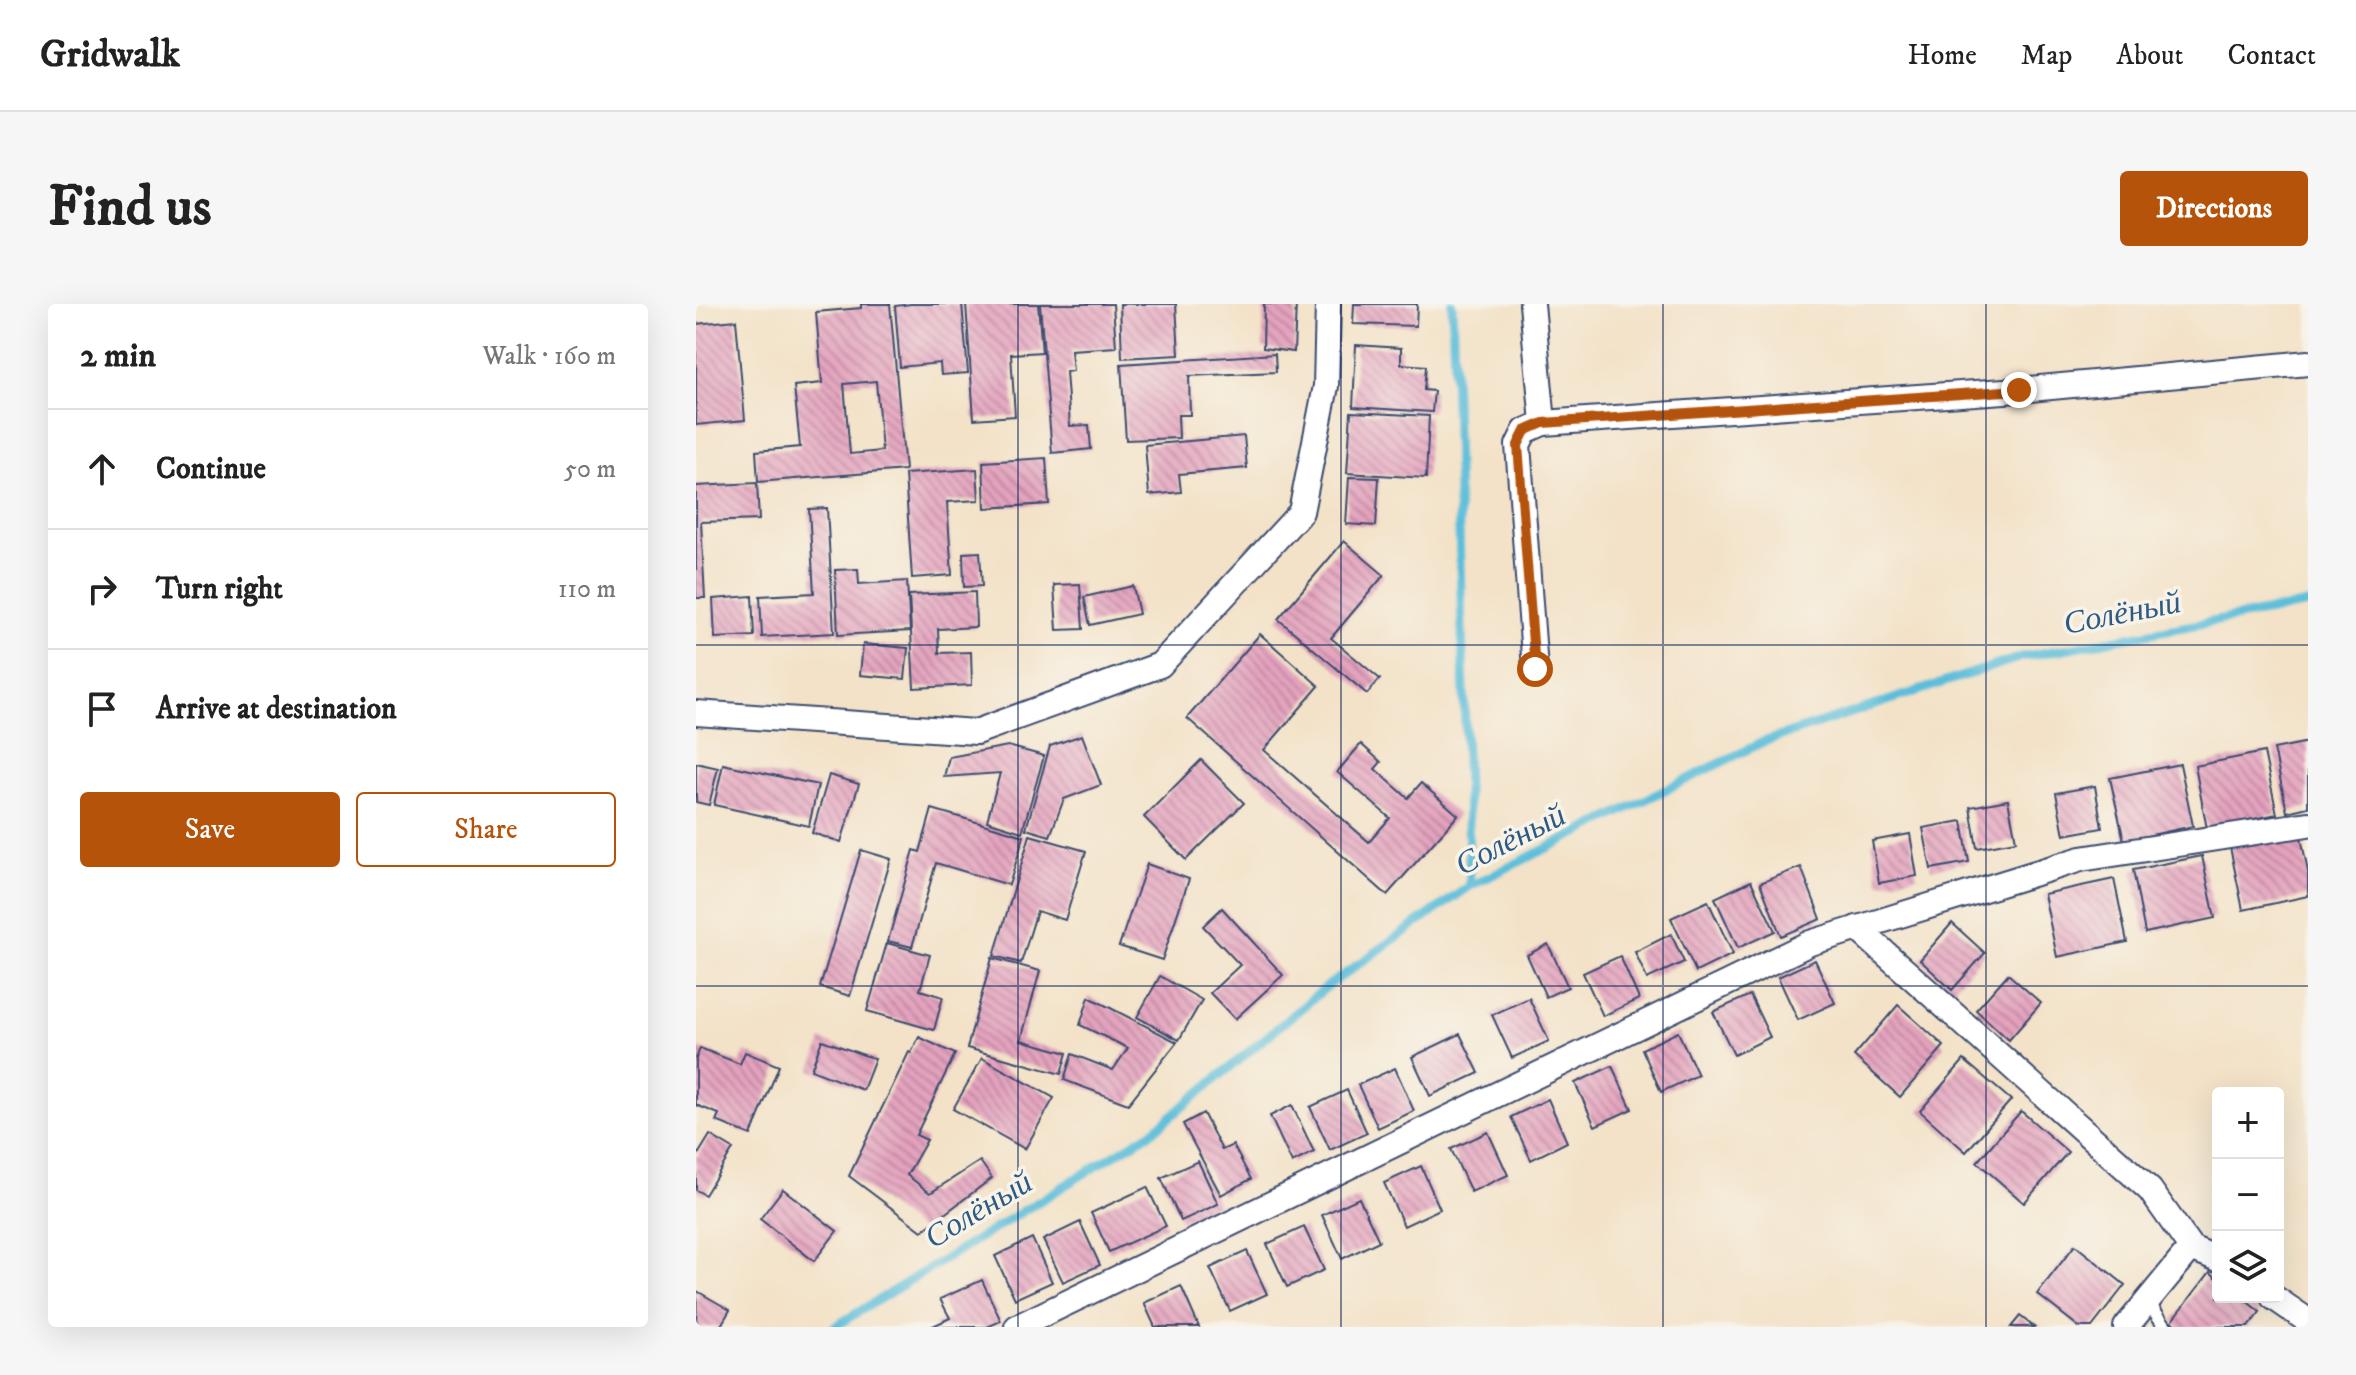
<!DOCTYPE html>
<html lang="en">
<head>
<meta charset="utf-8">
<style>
	:root { --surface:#fff; --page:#f6f6f6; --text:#222; --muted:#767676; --line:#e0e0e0; --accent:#b45309 }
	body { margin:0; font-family:"IM FELL DW Pica",serif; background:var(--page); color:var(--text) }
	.controls { position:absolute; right:24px; bottom:24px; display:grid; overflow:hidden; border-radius:8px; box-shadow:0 8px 32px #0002 }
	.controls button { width:72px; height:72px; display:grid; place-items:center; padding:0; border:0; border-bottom:2px solid var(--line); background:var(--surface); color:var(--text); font:40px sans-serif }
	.stop { position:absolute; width:24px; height:24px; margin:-18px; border:6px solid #b45309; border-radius:50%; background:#fff }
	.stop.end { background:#b45309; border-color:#fff; box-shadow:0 2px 8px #0008 }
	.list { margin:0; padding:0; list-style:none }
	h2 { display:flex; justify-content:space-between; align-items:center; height:104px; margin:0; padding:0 32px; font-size:34px }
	h2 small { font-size:26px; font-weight:400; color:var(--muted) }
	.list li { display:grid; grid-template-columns:52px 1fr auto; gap:24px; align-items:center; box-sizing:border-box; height:120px; padding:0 32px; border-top:2px solid var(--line) }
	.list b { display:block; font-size:30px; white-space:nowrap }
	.list em { font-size:26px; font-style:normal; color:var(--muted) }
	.actions { display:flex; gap:16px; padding:24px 32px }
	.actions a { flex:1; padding:18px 0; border:2px solid var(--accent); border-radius:8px; text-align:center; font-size:28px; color:var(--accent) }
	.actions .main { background:var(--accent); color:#fff }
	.icon { flex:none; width:44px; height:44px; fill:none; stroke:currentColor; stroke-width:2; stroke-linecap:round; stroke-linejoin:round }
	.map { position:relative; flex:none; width:1612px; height:1023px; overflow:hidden; border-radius:8px }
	header { display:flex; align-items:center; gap:48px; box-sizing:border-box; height:112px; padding:0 40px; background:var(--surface); border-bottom:2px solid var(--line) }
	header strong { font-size:38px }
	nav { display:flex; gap:44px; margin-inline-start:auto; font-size:28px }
	.intro { display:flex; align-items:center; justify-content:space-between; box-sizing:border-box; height:192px; padding:0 48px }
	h1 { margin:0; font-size:56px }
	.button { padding:20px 36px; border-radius:8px; background:var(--accent); color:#fff; font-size:28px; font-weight:700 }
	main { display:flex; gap:48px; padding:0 48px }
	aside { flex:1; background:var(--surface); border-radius:8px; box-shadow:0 8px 32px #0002 }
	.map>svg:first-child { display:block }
</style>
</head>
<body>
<header>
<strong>Gridwalk</strong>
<nav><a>Home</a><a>Map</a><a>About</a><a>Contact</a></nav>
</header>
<div class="intro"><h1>Find us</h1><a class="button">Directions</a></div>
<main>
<aside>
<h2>2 min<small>Walk · 160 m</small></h2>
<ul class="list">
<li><svg class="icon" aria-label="ahead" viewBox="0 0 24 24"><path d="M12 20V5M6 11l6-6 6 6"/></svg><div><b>Continue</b></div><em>50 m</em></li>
<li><svg class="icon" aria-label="right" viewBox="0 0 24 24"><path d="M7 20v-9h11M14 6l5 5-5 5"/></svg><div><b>Turn right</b></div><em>110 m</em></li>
<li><svg class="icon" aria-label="arrive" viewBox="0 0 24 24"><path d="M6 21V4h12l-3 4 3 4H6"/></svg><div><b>Arrive at destination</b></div></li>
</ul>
<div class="actions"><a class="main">Save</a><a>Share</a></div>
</aside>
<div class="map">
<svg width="1612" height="1023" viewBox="0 0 1612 1023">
	<defs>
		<pattern id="building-back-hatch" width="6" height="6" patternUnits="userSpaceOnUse" patternTransform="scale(2)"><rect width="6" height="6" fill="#e4a2bd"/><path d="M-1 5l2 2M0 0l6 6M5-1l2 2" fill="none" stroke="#b8849d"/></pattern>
	</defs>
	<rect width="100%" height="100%" fill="#f7f3e8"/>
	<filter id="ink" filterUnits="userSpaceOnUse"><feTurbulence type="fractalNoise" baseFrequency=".0125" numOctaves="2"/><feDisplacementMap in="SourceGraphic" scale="16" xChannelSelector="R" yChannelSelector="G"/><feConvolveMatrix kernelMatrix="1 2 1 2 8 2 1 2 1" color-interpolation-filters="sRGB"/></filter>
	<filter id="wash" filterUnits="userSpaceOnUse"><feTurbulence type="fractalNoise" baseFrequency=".006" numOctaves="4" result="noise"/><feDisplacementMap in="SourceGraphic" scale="32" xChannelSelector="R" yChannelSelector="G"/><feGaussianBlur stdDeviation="1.8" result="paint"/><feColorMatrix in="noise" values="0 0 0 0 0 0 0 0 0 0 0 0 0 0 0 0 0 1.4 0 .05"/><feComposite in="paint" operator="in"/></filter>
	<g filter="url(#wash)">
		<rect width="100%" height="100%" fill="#f3e2c8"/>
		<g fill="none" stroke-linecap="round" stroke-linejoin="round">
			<g stroke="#5cbeda" stroke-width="9">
				<polyline points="756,0 774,582"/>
				<polyline points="138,1023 456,828 633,681 774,582 1067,438 1325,353 1612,300"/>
			</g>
		</g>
		<g id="blocks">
			<g fill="url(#building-back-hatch)" fill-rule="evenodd">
				<path d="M165,0H194L209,166L62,178L60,147L104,143L98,82L126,79L120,8L165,4ZM180,77L186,147L154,150L148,80Z"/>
				<polygon points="215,0 266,0 272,69 245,71 244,59 204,63 199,2"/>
				<polygon points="270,0 342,0 346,48 315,50 319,112 278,115"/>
				<polygon points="344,0 417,0 420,43 375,46 377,67 370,68 374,122 393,121 395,145 356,149"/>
				<polygon points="424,0 480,0 483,51 426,54"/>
				<polygon points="568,0 600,0 598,48 567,44"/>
				<polygon points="658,0 721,0 720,22 657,20"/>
				<polygon points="40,16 49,116 0,121 0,20"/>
				<polygon points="660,41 705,44 705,60 730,62 728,86 738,87 736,108 657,103"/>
				<polygon points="579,50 580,68 493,72 494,111 482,111 483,134 430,136 425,60"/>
				<polygon points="655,108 733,112 730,174 651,169"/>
				<polygon points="548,132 551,164 483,170 485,188 453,191 449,141"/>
				<polygon points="350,154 353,200 289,204 287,158"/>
				<polygon points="281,165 283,196 251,198 256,271 216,274 209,170"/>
				<polygon points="653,173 683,174 680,222 650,220"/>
				<polygon points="61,179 63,216 5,218 9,294 0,294 0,182"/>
				<polygon points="131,204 138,329 66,333 64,292 118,289 113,205"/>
				<polygon points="648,237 688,271 635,334 684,375 671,390 582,315"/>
				<polygon points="284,248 286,282 268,283 267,249"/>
				<polygon points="162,265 163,280 211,277 214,327 142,331 139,266"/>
				<polygon points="384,280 387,325 361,326 358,281"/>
				<polygon points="437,282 443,310 394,321 388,293"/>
				<polygon points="279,288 280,323 242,325 243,349 275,348 276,381 218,384 213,291"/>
				<polygon points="56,292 58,332 19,334 17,295"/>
				<polygon points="564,330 623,382 568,446 673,538 694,514 641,468 665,440 685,458 679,465 712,494 725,479 762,511 691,591 491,414"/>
				<polygon points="167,340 212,344 209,375 164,371"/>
				<polygon points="386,431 405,481 368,495 354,532 330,525 354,442"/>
				<polygon points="1612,438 1612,503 1591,508 1578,445"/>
				<polygon points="312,442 348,452 326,528 291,517 304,469 248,473 253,453"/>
				<polygon points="1568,448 1581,510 1511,525 1499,462"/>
				<polygon points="505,456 548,499 490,556 448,513"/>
				<polygon points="0,459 22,464 13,501 0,498"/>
				<polygon points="27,460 122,481 113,522 18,501"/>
				<polygon points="1484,460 1497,522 1428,537 1414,474"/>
				<polygon points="133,471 163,480 145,538 116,529"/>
				<polygon points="1399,482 1406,524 1368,531 1360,489"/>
				<polygon points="1312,496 1320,537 1281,544 1274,503"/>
				<polygon points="236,505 328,532 313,581 240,559 216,643 192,637 218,546 224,548"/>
				<polygon points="1266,517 1273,558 1235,565 1227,524"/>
				<polygon points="1604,528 1612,568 1612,592 1547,606 1534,543"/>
				<polygon points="1214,530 1221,572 1183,579 1176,537"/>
				<polygon points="334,531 390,547 369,616 341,607 325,659 298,652"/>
				<polygon points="165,546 195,555 154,692 124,683"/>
				<polygon points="1506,552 1519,614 1449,629 1437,566"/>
				<polygon points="451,560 493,575 466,656 423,642"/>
				<polygon points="1105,563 1125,615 1085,632 1064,579"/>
				<polygon points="1418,575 1431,638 1361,653 1348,590"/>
				<polygon points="1055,577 1079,627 1042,644 1019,594"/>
				<polygon points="1012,597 1037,650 1000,668 975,614"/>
				<polygon points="526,604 587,671 539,715 514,689 544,661 507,622"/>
				<polygon points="1256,619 1289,649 1256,686 1224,656"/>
				<polygon points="975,630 988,658 951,675 939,648"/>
				<polygon points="191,639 234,651 224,686 247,693 238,726 171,707"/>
				<polygon points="852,640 872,683 850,693 831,651"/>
				<polygon points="924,652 943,695 907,712 887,669"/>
				<polygon points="296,654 344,667 325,736 371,749 365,770 271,744"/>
				<polygon points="1119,656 1139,699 1102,716 1082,673"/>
				<polygon points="1312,670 1345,699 1313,736 1280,706"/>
				<polygon points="464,672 506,696 483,736 441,713"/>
				<polygon points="1054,691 1074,733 1038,751 1017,708"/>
				<polygon points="393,693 481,738 432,800 368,776 376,750 417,766 432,744 384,721"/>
				<polygon points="833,694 853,737 816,754 796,711"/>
				<polygon points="1202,701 1248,742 1204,793 1158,752"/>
				<polygon points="982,728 1002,771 965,788 946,745"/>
				<polygon points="764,730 783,769 734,792 716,753"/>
				<polygon points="223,733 259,750 220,831 231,836 211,871 234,889 284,857 296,874 226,927 153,872 213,748 215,749"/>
				<polygon points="126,736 179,755 167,786 115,766"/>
				<polygon points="4,744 44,760 49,748 83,762 55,831 20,817 23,810 0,801 0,755"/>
				<polygon points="286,754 358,794 329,845 257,805"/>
				<polygon points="1268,756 1315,796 1270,848 1224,807"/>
				<polygon points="916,762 936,805 899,822 879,779"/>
				<polygon points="699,764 718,807 682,824 662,781"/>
				<polygon points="651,786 671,829 634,846 614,803"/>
				<polygon points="852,795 871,838 835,856 815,813"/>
				<polygon points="596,801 618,848 596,859 574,812"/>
				<polygon points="1325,807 1372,848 1328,899 1281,858"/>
				<polygon points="507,809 526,846 537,841 555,875 525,891 487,820"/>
				<polygon points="792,828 812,871 775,888 755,845"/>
				<polygon points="14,831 37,845 9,891 0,886 0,854"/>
				<polygon points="502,857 522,900 485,917 465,874"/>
				<polygon points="725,862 744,905 708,922 688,879"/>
				<polygon points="451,883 470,922 413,948 395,909"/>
				<polygon points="87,885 141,927 118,957 64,915"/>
				<polygon points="663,894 683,937 646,955 626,911"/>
				<polygon points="384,918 404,961 367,978 347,936"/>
				<polygon points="608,923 628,966 591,983 571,940"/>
				<polygon points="336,934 356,978 319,995 299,952"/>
				<polygon points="1379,941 1429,981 1396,1023 1383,1023 1341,990"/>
				<polygon points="551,947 571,990 534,1007 514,964"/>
				<polygon points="1514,968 1522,975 1522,993 1545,993 1564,1008 1552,1023 1483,1023 1476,1017"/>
				<polygon points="286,976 305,1017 291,1023 235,1023 254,1014 244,995"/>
				<polygon points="485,982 503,1023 459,1023 448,999"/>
				<polygon points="1,987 34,1006 24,1023 0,1023"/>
				<polygon points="1324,1012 1338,1023 1315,1023"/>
			</g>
		</g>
	</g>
	<g filter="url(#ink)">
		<use href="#blocks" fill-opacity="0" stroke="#3b4a6e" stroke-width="2"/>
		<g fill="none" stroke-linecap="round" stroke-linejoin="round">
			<defs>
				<polyline id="lane" points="1451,997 1470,1023"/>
				<g id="street">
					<polyline points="836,0 847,119 829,127 822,141 839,365"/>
					<polyline points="847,119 1323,86 1612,59"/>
					<polyline points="0,409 280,428 464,361 605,208 630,82 632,0"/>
					<polyline points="1161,624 1454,886 1495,944 1522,955"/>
					<polyline points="1577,993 1612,1017"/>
					<polyline points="321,1023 1114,639 1385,555 1612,520"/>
					<polyline points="1430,1023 1495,944"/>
				</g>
			</defs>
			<use href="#lane" stroke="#3b4a6e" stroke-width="16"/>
			<use href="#street" stroke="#3b4a6e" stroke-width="28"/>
			<use href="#lane" stroke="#fff" stroke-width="12"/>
			<use href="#street" stroke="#fff" stroke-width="24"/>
		</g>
	</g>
	<g fill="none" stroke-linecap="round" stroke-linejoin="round" filter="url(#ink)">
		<polyline stroke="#b45309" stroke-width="10" points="839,365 822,141 829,127 847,119 1323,86"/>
	</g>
	<path fill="none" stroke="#1b2f5e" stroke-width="2" stroke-opacity="0.55" d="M322,0V1023M645,0V1023M967,0V1023M1290,0V1023M0,341H1612M0,682H1612"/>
	<g text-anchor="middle" stroke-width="7" stroke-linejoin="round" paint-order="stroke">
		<g font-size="32" font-style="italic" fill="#2e5a83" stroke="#f7f3e8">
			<text transform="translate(1426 308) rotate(-11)" y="11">Солёный</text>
			<text transform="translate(814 535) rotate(-27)" y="11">Солёный</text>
			<text transform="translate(282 905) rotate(-31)" y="11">Солёный</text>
		</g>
	</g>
</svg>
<div class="controls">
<button>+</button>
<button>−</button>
<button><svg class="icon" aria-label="layers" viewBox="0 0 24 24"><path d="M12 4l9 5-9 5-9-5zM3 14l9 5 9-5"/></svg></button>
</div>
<div class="stop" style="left:839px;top:365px"></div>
<div class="stop end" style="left:1323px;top:86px"></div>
</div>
</main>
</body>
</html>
